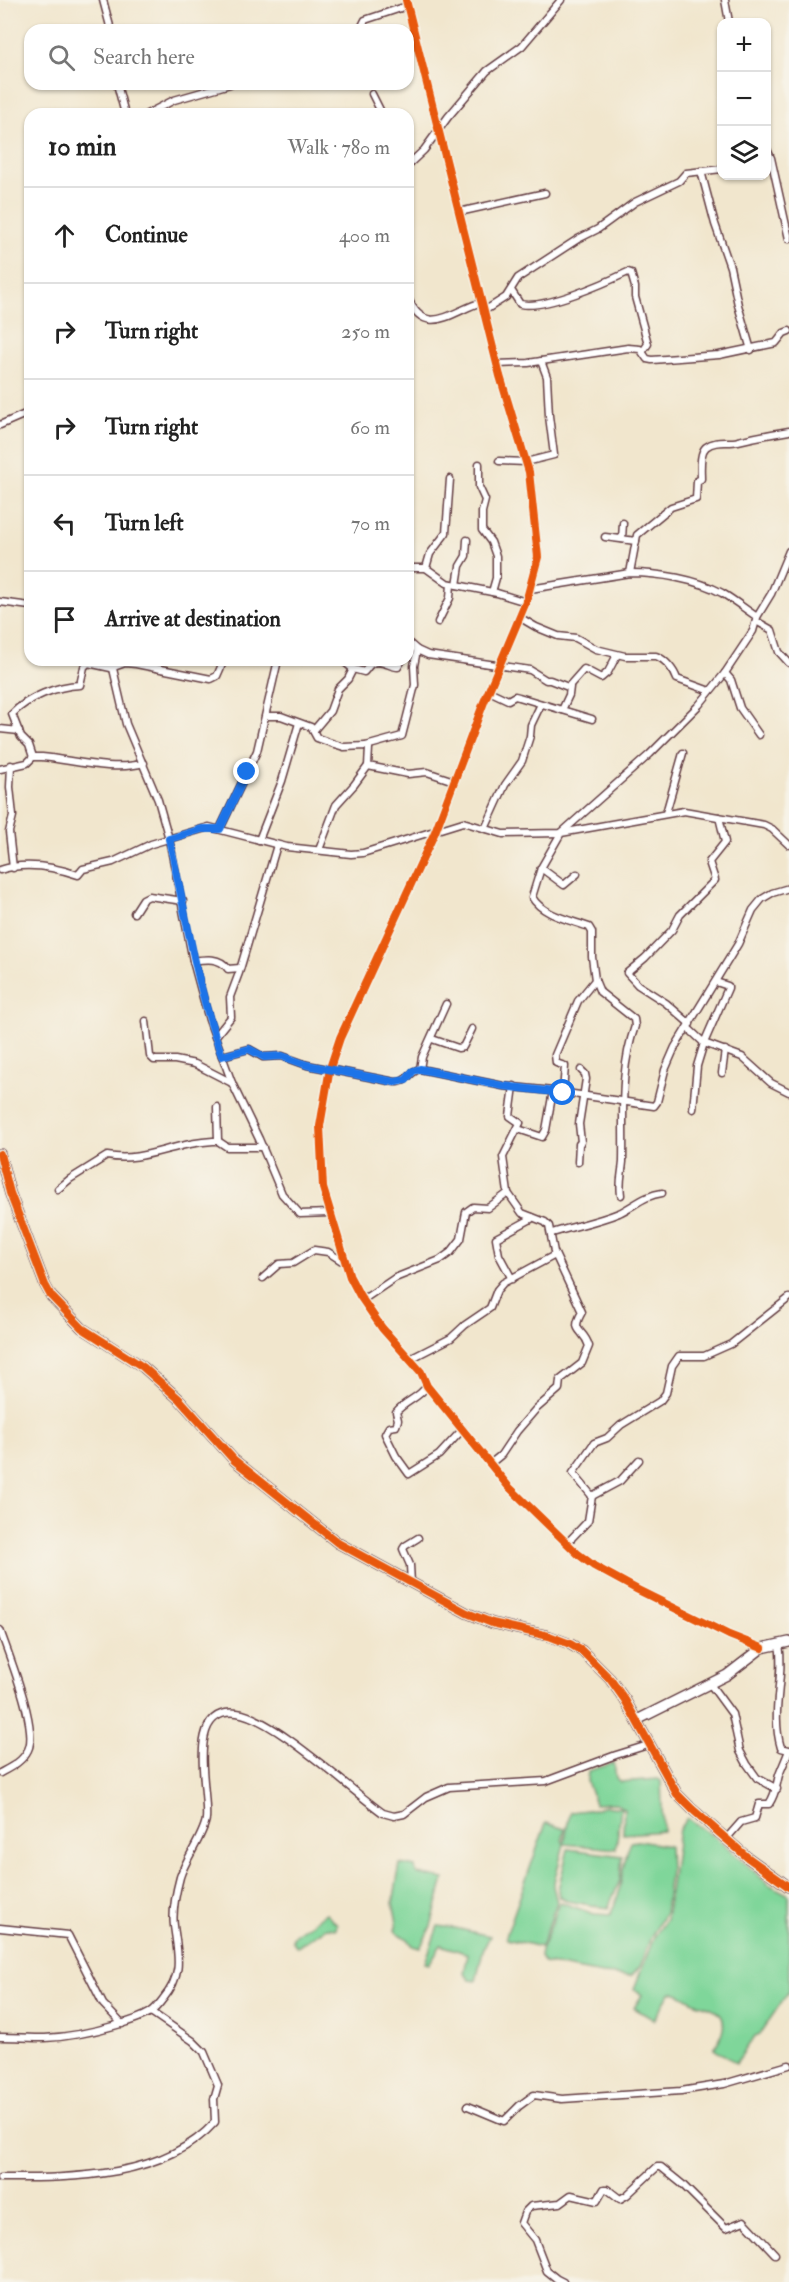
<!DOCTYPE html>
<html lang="en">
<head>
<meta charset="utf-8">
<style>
	:root { --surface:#fff; --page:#f2f2f2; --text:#222; --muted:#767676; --line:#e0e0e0 }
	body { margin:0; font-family:"IM FELL Double Pica",serif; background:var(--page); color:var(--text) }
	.controls { position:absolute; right:18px; top:18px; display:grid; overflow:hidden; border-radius:12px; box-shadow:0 2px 4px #0004 }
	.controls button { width:54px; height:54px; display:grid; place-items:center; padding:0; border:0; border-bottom:2px solid var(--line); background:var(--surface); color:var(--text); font:30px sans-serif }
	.stop { position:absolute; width:18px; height:18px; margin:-14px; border:4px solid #1a73e8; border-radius:50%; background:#fff }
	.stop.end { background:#1a73e8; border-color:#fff; box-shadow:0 2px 6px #0008 }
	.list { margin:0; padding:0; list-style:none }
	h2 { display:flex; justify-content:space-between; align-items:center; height:78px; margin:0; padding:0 24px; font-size:26px }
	h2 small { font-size:20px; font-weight:400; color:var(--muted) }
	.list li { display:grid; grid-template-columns:39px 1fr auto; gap:18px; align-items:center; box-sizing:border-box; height:96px; padding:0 24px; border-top:2px solid var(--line) }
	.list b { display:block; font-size:22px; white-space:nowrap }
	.list em { font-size:20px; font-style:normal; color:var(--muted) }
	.icon { flex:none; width:33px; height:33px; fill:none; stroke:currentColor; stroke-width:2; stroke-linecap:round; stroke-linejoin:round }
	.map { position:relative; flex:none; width:789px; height:2282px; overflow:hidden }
	.search { position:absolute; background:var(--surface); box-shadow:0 2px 4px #0004; left:24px; top:24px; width:390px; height:66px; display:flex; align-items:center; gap:15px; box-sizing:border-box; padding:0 21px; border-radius:18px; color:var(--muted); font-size:22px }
	.panel { position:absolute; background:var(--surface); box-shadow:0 2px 4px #0004; left:24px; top:108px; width:390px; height:558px; border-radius:18px }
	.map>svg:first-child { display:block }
</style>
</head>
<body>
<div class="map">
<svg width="789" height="2282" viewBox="0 0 789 2282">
	<rect width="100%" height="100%" fill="#f7f3e8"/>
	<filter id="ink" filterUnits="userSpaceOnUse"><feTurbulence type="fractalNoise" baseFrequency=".0167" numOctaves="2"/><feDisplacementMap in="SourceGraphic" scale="12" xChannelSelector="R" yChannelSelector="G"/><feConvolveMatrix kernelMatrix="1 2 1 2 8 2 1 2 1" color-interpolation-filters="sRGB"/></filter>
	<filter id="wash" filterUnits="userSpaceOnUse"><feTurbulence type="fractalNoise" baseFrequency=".008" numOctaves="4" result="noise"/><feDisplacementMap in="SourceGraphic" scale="24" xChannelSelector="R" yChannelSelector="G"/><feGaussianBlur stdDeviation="1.35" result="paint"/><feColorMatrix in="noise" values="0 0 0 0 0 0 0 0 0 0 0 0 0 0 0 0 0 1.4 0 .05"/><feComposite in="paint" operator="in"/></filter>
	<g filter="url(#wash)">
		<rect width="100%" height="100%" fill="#f1e6cd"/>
		<g fill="#7fd69a" stroke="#647a62" stroke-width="1.5">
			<polygon points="614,1763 616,1778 620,1782 658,1779 661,1781 663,1831 623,1834 624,1809 615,1803 595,1804 587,1781 588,1771"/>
			<path d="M604,1806L621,1808L616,1849L564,1844L553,1886L557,1902L541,1947L507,1939L506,1936L546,1823L565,1829L562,1840L564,1844L570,1812C581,1810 593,1811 604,1806Z"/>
			<path d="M687,1818L720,1841L768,1884L789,1895V1991L760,2034L755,2036L736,2063L714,2048C722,2037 730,2019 715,2010C708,2005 699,2005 692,2001C684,1997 678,1991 670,1993L654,2020L634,2008L642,1995L634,1989L654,1937L666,1920L679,1829Z"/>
			<path d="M638,1841L669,1846L670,1871L665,1913L650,1939L640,1967L631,1976L602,1974L544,1963L540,1957L541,1951L560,1902L594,1914L610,1915C624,1891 620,1864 631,1842Z"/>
			<polygon points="568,1849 622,1856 620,1880 608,1908 567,1901 559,1897 558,1890"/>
			<polygon points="400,1864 415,1867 416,1873 418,1874 444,1879 431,1926 420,1948 413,1946 408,1939 397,1933 395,1930 397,1922 393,1903"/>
			<polygon points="326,1913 337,1924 336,1929 326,1928 297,1947 292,1940 295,1935"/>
			<polygon points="438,1926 455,1928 490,1936 483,1950 476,1981 470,1980 464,1973 468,1954 441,1945 429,1964 425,1963"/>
		</g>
	</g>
	<g filter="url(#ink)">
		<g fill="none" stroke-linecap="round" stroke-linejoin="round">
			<defs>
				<g id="street">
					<polyline points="103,0 111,30"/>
					<polyline points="406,0 500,376 529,472 538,557 526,602 484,702 435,832 340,1038 330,1068 320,1126 323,1188 350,1277 360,1296 382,1328 421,1372 427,1386 508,1486 578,1554 594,1566 638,1590 729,1635 762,1648"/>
					<polyline points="725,0 729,22"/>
					<polyline points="360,30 365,20 407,6"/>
					<polyline points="117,84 125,114"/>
					<polyline points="372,94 382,114"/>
					<polyline points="147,114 174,100 230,84"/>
					<polyline points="239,114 243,114"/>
					<polyline points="766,147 771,158 789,239"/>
					<polyline points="408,165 424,150 448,117 487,71 522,46 561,0"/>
					<polyline points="701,171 715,224 730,267 738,305 751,350"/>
					<polyline points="459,212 545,193"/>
					<path d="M511,290L520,304C544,310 605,283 628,272L631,273L635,287V297L648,344L643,351"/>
					<path d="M408,298C425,339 452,311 482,302"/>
					<polyline points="484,311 506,297 518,278 578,239 598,229 635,202 679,181 686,173 722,169"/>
					<polyline points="497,364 528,363 628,348 640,349 647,359 652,360 719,355 776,343 784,333 789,331"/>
					<polyline points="0,425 30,412"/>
					<polyline points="499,461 526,462 554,455 549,416 547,377 541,361"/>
					<polyline points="479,464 479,487 485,500 482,512 482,530 491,542 496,556 496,578 492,592"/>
					<polyline points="605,537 636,541"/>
					<polyline points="622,539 623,523"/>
					<polyline points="408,568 426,568 447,583 497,593 526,602"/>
					<polyline points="426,568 430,554 446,533 450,479"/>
					<path d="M630,573L637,535L671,507L696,499L697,481L701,479C701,470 699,453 706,447C716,439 728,444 738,441C755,437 771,434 789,431"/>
					<polyline points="457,585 460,566 466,556 467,540"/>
					<path d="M530,589L630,573C659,573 696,579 722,593C734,600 745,609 757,617"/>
					<polyline points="0,602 30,606"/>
					<path d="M519,617L536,627L558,636L576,638L596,649L625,656H656C665,659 674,670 677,679L710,691"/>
					<polyline points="756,621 772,630 779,652 789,663"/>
					<polyline points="438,622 450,598 451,584"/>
					<polyline points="408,642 417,650 428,655 530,670 546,680 550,680 568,687 584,669 601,678 608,672 617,655"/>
					<polyline points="111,660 126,724 158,800 169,839 193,961 209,1020 232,1083 259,1139 282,1194 300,1214 330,1213"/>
					<path d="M342,660L353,669L364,672C367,669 368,666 371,664C379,658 390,667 398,667L402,660"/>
					<polyline points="725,673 731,680 740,708 759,735"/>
					<polyline points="489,691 508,700 515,696 519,697 592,719"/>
					<polyline points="562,710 569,695 570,687"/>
					<polyline points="266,716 281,716 311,727 317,738 334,744 344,747 366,746 369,748 368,766 408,774 427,772 454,781"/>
					<polyline points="0,729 19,731"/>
					<polyline points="314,730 330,711 338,689 348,679 353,669"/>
					<polyline points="366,746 402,736 415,685 414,666 417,650"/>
					<path d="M33,757L29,745L21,737L12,714C28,697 57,686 80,685L84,667L88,663L111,668L125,663L136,664L211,679L217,676L224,660"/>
					<polyline points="11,765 10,787 13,816 9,832 13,868"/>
					<path d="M0,769L27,763L33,757H42C72,760 115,772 144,763"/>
					<polyline points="666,813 683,753"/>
					<polyline points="220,829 257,751 278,660"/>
					<polyline points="485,829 505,785 522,761 530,736 531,725 541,704"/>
					<polyline points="259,840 282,781 299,723"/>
					<polyline points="319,850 336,805 354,785 368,766"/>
					<polyline points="541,868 564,885 577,874"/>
					<path d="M0,870C25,862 54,867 78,875L83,869L113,862L151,844L209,827L287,847L351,854L363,853L463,822L503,834L561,833L650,754L699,705L725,673L753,631L757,617L771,594L789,551"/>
					<polyline points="134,913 143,899 149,896 183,901"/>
					<path d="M193,961C206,959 220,957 228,969L240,968"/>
					<path d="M595,980L600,992L634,1019L635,1026C619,1071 624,1115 623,1162C622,1174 619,1181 621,1195"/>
					<polyline points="146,1021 150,1056 154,1060 175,1060 195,1064 232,1083"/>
					<polyline points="690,1024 666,1003 638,985 627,973 645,958 672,930 680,915 715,880 709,862 725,842 719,817"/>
					<polyline points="688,1028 704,1043 742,1057 771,1083 789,1092"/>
					<polyline points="215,1037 231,1017 230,997 239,973 277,845"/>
					<polyline points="432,1039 458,1048 463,1047 472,1029"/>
					<path d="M222,1056L249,1049L263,1057L282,1056L307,1065L395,1082C408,1083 409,1071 420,1069L503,1086L553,1091L654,1106L657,1102L665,1070L675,1047L738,944L753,910L762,899L772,893L789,888"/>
					<polyline points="420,1069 422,1057 446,1004"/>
					<polyline points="722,1073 725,1050"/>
					<path d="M563,1093L565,1066L556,1063L555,1055L578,1001L595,980L592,957V932L589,927C570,920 542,915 532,897L541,868L561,833L684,811L764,825L772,829L789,845"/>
					<polyline points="217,1107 218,1141"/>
					<polyline points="693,1109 697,1066 704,1043 728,988 728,986 716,982"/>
					<polyline points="518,1129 542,1137 546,1130 553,1091"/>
					<polyline points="578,1162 579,1144 581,1142 579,1124 586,1079 585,1074 581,1070"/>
					<path d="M58,1189L70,1179L107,1156C134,1161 155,1152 181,1146C191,1143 202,1142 213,1141H218L227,1147H263"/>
					<path d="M552,1233C574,1226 597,1222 619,1213C634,1206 645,1195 662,1193"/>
					<polyline points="263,1278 279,1264 293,1263 314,1250 328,1252 345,1263"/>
					<polyline points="512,1279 499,1255 496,1238 531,1219 532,1217"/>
					<polyline points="360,1296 367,1297 395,1278 440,1260 451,1252 461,1239 466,1212 473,1207 488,1208 508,1193"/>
					<polyline points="410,1359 451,1338 465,1325 490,1308 497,1290 503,1283 555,1255"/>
					<path d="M427,1386C419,1398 405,1401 396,1412L398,1420L396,1426L389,1427L385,1434L396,1456L409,1474L439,1455L463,1429"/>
					<path d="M490,1464L501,1455L517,1431L536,1409L559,1389L560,1380L582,1363L589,1346C583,1327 570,1333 582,1312L554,1252L549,1226L545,1222L522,1213L508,1193L503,1157L520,1123L510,1116L514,1086"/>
					<polyline points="592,1496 620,1481 639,1460"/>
					<polyline points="567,1543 588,1521 592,1496 573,1473 594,1443 607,1438 621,1425 660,1401 666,1393 672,1366 679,1356 704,1356 731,1344 789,1298"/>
					<polyline points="411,1583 410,1565 403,1549 405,1546 418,1538"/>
					<path d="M0,1630C8,1653 39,1729 28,1750C22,1762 11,1767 0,1773"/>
					<path d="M779,1643C785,1679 770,1711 781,1748L789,1750"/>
					<polyline points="710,1684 732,1714 740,1751 747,1764 757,1778 777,1789"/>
					<path d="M726,1839L741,1822L755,1818L759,1804H769C776,1794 776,1786 779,1775C782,1767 786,1759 789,1750"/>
					<polyline points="0,1928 68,1935 103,2004 122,2024"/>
					<path d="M0,2037C15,2037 30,2038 45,2038C70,2037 93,2032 117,2025C128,2022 141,2018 151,2012C155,2009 160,2003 163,1999C184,1974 178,1956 174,1926C172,1911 176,1892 180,1877C186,1858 204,1835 206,1819C209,1791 184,1706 237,1713C274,1718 349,1789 383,1813L394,1816L404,1814L426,1797L449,1787L546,1781L616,1755L648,1745"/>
					<polyline points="468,2106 504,2121 519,2106 534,2095 562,2099 681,2091 724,2084 789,2065"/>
					<path d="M0,2178C71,2178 164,2179 215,2122L214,2099L218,2085L204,2052L193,2041L151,2012"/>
					<polyline points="563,2282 557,2279 547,2271 535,2240 521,2223 525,2212 531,2206 560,2203 571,2195 597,2201 604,2189 607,2189 620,2199 627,2195 657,2167 661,2167 682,2184 726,2228 744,2221 775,2254"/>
				</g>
				<g id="secondary">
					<polyline points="0,1154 10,1193 45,1285 51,1296 82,1328 143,1367 179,1399 234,1460 338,1543 467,1613 492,1623 549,1636 570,1644 582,1651 610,1679 625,1700 677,1794 692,1809 747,1857 789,1887"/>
					<polyline points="637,1720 727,1675 762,1648 789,1642"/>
				</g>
			</defs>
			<use href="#street" stroke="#633d43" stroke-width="9"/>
			<use href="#secondary" stroke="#633d43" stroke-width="12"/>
			<use href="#street" stroke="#fff" stroke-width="6"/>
			<use href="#secondary" stroke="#fff" stroke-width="9"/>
			<defs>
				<g id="cycleway">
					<polyline points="406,0 500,376 529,472 538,557 526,602 484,702 435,832 340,1038 330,1068 320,1126 323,1188 350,1277 360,1296 382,1328 421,1372 427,1386 508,1486 578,1554 594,1566 638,1590 729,1635 762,1648"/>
					<polyline points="0,1154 10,1193 45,1285 51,1296 82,1328 143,1367 179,1399 234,1460 338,1543 467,1613 492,1623 549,1636 570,1644 582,1651 610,1679 625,1700 677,1794 692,1809 747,1857 789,1887"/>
				</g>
			</defs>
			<use href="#cycleway" stroke="#f7f3e8" stroke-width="11"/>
			<use href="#cycleway" stroke="#e8590c" stroke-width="8"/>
		</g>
	</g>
	<g fill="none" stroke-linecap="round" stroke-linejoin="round" filter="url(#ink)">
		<path stroke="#1a73e8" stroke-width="8" d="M247,772L220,829H202L169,839C186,912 196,986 222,1056L249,1049L264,1057L282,1056L307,1065L395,1082L406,1080L413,1071L420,1069L503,1086L563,1093"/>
	</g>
</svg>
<div class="controls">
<button>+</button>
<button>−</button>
<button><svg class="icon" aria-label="layers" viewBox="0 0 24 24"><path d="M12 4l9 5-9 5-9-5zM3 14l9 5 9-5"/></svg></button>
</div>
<div class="stop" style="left:563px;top:1093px"></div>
<div class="stop end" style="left:247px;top:772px"></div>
<div class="search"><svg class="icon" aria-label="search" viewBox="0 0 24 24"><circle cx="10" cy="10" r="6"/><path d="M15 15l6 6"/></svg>Search here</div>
<section class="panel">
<h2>10 min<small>Walk · 780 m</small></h2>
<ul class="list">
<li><svg class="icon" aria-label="ahead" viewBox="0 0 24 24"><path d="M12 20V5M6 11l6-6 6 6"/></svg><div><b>Continue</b></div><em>400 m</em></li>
<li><svg class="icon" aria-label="right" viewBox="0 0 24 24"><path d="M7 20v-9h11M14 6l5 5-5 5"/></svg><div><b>Turn right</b></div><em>250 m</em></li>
<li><svg class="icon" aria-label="right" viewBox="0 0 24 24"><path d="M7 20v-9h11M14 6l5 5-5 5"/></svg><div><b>Turn right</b></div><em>60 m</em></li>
<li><svg class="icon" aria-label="left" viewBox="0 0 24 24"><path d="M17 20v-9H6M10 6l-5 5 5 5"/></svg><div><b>Turn left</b></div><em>70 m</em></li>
<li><svg class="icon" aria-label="arrive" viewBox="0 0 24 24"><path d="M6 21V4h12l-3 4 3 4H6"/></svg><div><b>Arrive at destination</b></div></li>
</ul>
</section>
</div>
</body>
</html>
